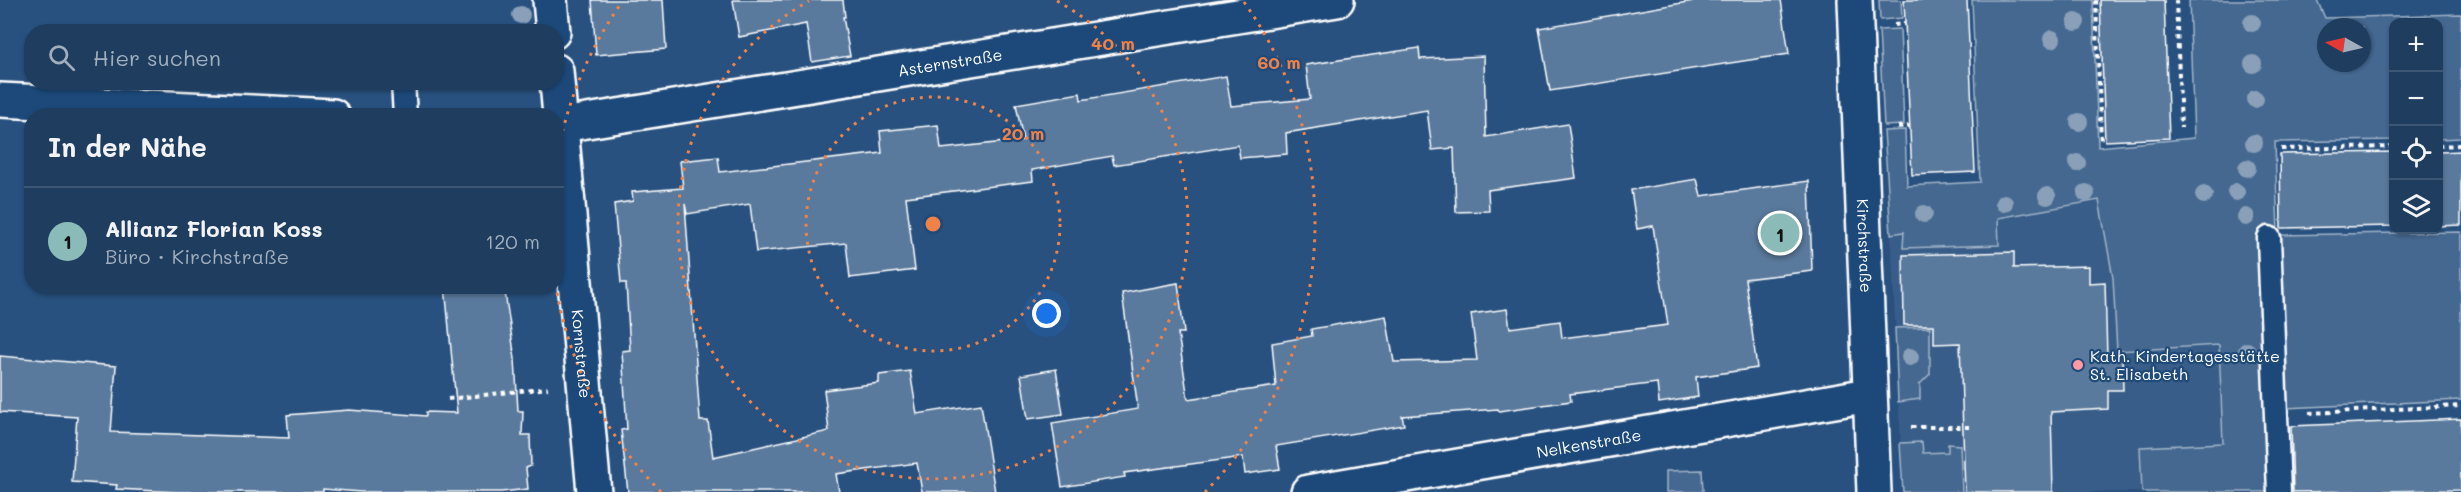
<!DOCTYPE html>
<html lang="de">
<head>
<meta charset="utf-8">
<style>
	:root { --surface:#1e3d5f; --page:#2b4868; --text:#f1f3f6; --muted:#a1aebd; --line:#3c5674; --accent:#8bbbb9 }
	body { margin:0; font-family:Mali,sans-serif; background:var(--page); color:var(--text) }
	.controls { position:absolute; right:18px; top:18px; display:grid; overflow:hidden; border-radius:12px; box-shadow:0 2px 4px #0004 }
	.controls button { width:54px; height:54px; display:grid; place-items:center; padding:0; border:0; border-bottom:2px solid var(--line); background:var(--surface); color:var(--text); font:30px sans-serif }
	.compass { position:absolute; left:2317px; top:18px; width:54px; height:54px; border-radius:50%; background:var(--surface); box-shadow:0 2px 4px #0004; rotate:278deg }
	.you { position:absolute; left:1047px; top:314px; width:21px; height:21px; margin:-15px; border:4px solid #fff; border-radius:50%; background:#1a73e8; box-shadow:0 0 0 9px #1a73e833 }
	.badge { display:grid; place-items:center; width:39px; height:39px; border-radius:50%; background:var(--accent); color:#111; font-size:20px; font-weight:700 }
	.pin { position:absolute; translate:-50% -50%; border:3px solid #fff; box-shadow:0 2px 6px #0006 }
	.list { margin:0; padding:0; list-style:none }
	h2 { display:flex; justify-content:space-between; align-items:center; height:78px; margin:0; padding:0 24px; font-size:26px }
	h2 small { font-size:20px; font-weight:400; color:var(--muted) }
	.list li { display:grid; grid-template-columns:39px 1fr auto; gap:18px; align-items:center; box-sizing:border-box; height:108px; padding:0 24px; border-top:2px solid var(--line) }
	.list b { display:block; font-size:22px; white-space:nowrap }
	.list p { margin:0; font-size:20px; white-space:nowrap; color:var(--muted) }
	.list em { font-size:20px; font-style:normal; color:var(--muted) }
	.icon { flex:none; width:33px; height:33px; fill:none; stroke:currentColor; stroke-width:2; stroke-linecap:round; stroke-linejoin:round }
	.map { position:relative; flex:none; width:2461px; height:492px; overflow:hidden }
	.search { position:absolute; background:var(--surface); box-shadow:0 2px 4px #0004; left:24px; top:24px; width:540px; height:66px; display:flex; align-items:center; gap:15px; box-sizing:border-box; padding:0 21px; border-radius:24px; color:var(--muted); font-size:22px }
	.panel { position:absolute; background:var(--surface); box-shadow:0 2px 4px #0004; left:24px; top:108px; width:540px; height:186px; border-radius:24px }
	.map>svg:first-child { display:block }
</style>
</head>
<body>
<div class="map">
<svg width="2461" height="492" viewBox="0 0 2461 492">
	<rect width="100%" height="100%" fill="#28517f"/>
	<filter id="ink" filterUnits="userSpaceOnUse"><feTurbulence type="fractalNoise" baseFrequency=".0167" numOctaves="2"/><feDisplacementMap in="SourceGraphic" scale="12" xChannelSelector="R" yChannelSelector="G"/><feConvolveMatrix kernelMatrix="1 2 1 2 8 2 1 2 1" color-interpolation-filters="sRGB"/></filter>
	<g filter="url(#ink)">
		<polygon fill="#375d88" points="2253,180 2264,492 1903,492 1891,234 2099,200"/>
		<g fill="#446890" stroke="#a2b4c8" stroke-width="1.5" fill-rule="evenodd">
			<polygon points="1879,0 1901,0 1902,18 1880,20"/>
			<path d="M1972,0H2093L2098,147L2194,138L2189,0H2317L2325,18L2461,14V138L2439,139L2438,22H2394L2393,140L2275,142L2278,235L2461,232V400L2285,408L2287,492H2142L2140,447L2223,443L2219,345L2117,351L2113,278L2099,200L1998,218L1999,245L1903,248L1904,232L1891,234L1884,131L1905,130L1907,186L1980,182ZM2326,27H2362V63H2326Z"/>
			<polygon points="1900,29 1904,125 1884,126 1879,30"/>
			<polygon points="1930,327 1930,374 1920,384 1920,399 1898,402 1895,328"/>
			<polygon points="1922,442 1923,453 1948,452 1948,444 1960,445 1962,492 1903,492 1900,443"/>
			<polygon points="1702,470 1703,492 1666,492 1666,471"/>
		</g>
		<g fill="#5a7a9d" stroke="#fff" stroke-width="1.5">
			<polygon points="592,0 663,0 666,49 596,55"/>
			<polygon points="733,0 843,0 845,17 843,17 850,56 812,62 806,24 739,37"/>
			<polygon points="1699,0 1781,0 1789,54 1550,91 1539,28"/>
			<polygon points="1904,0 1967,0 1975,172 1912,175"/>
			<polygon points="2100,0 2164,0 2169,138 2105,141"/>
			<polygon points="1419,48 1420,59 1484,56 1486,137 1568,124 1576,178 1488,190 1489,211 1456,212 1454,148 1432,150 1427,110 1286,133 1287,154 1240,158 1238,145 1114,165 1112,156 1032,170 1033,181 906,197 915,270 850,278 846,243 756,252 750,204 687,214 685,204 700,421 708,421 713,457 829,431 824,390 879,383 879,375 910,371 917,414 981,404 995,492 922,492 917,463 836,474 839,492 628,492 621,430 627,429 622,351 630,350 626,283 621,283 614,204 633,201 632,192 683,188 680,161 718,157 720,172 882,153 880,131 938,125 941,149 1023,140 1016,104 1080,93 1081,100 1226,76 1231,106 1310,99 1306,65"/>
			<polygon points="2461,151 2461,225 2439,226 2439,152"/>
			<polygon points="2394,152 2394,226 2281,228 2280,154"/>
			<polygon points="1697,179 1701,196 1809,181 1812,271 1745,279 1757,368 1696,377 1698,397 1659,403 1657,383 1570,394 1571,401 1499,411 1498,409 1402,416 1404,425 1276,446 1280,469 1245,474 1243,457 1124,473 1125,477 1062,487 1052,423 1138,409 1122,293 1178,283 1184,333 1178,333 1188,399 1276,386 1272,343 1312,336 1311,329 1386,316 1394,362 1477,360 1471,314 1507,309 1510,328 1560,321 1562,338 1668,325 1653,226 1637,229 1631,190"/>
			<polygon points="2014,252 2014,268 2089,266 2089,283 2105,282 2107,358 2122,358 2123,390 2108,390 2108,409 2051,412 2053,492 1965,492 1960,343 1934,344 1934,325 1904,325 1903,255"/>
			<polygon points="445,286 504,286 515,359 518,411 523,411 522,435 530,435 531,466 526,468 528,489 501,492 361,492 323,489 323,492 179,492 116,489 117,485 72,482 77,417 0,412 0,356 116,366 111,432 289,438 287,415 349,410 426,416 426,412 457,413"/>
			<polygon points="1056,369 1063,414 1028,419 1021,375"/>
			<polygon points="2461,419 2461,490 2293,492 2291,426"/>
		</g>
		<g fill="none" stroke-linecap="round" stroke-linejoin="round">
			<defs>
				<g id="lane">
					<polyline points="403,82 405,116"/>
					<polyline points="2269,238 2279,492"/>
				</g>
				<g id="street">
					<polyline points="550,0 553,32"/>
					<path id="s1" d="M1855,0L1874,492"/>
					<path id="s2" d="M556,71L594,492"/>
					<polyline points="0,100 333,116"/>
					<path id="s3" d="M556,126L1337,0"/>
					<path id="s4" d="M1308,492L1869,395"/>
				</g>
			</defs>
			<use href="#lane" stroke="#fff" stroke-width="27"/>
			<use href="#street" stroke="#fff" stroke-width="38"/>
			<g stroke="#fff" stroke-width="4" stroke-dasharray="4.5 4.5" stroke-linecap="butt">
				<polyline points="2096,0 2101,142"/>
				<polyline points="2176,0 2181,128"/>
				<polyline points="1894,25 1905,24"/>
				<polyline points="1898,127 1909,126"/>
				<polyline points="2438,146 2461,145"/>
				<polyline points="2281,149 2394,147"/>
				<polyline points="448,399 548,388"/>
				<polyline points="2309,413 2461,406"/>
				<polyline points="1911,427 1969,427"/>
			</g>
			<use href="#lane" stroke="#1f4a7a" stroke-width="22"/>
			<use href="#street" stroke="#1f4a7a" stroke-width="33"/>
		</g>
		<g fill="#8aa0b9">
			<circle cx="521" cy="15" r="9"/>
			<circle cx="2076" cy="22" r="9"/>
			<circle cx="2252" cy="23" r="9"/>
			<circle cx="2052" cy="39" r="9"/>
			<circle cx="2253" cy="64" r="9"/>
			<circle cx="2255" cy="99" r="9"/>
			<circle cx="2079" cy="122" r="9"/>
			<circle cx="2254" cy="143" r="9"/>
			<circle cx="2077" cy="163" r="9"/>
			<circle cx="2247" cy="168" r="9"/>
			<circle cx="2236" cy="192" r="9"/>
			<circle cx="2086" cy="193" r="9"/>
			<circle cx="2204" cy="195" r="9"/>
			<circle cx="2047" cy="196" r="9"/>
			<circle cx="2004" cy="203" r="9"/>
			<circle cx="1924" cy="214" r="9"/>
			<circle cx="2246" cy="217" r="9"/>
			<circle cx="2247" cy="351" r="9"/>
			<circle cx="1910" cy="357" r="9"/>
		</g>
	</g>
	<g fill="none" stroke="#ee8249" stroke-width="3" stroke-dasharray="3 6">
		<circle cx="933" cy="224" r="127"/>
		<path d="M1057 1A255 255 0 1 1 809 1"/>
		<path d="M661 492A382 382 0 0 1 556 287M557 158A382 382 0 0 1 622 2M1244 2A382 382 0 0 1 1205 492"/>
	</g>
	<circle fill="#ff9aa2" stroke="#1f4a7a" stroke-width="2" cx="2078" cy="365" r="6"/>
	<g text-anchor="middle" stroke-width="4.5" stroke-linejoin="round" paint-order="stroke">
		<g font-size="16" fill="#fff" stroke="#1f4a7a">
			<text dy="6" stroke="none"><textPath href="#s3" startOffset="399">Asternstraße</textPath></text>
			<text dy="6" stroke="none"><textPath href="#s1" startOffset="246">Kirchstraße</textPath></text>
			<text dy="6" stroke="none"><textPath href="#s2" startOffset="284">Kornstraße</textPath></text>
			<text dy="6" stroke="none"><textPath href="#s4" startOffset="285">Nelkenstraße</textPath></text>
		</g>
		<g font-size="16" fill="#fff" stroke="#1f4a7a" text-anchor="start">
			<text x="2090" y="362">Kath. Kindertagesstätte<tspan x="2090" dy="18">St. Elisabeth</tspan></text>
		</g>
	</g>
	<circle cx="933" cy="224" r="9" fill="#ee8249" stroke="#1f4a7a" stroke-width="3"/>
	<g font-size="18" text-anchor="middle" font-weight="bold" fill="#ee8249" stroke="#1f4a7a" stroke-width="4.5" stroke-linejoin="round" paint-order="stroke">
		<text x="1113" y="50">40 m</text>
		<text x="1279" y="69">60 m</text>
		<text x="1023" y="140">20 m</text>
	</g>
</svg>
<div class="controls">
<button>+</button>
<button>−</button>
<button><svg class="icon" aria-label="locate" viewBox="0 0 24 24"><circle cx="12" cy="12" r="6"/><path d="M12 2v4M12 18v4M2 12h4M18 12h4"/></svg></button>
<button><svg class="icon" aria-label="layers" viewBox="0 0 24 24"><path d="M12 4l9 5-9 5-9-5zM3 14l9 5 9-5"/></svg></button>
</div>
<svg class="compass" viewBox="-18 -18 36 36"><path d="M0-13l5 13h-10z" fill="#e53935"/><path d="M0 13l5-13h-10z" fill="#a1aebd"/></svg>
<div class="you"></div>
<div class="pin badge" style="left:1780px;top:233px">1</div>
<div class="search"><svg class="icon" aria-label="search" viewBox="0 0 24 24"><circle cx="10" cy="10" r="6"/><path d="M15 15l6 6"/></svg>Hier suchen</div>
<section class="panel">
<h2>In der Nähe<small></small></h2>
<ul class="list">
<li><span class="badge">1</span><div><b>Allianz Florian Koss</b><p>Büro · Kirchstraße</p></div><em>120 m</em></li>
</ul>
</section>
</div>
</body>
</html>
